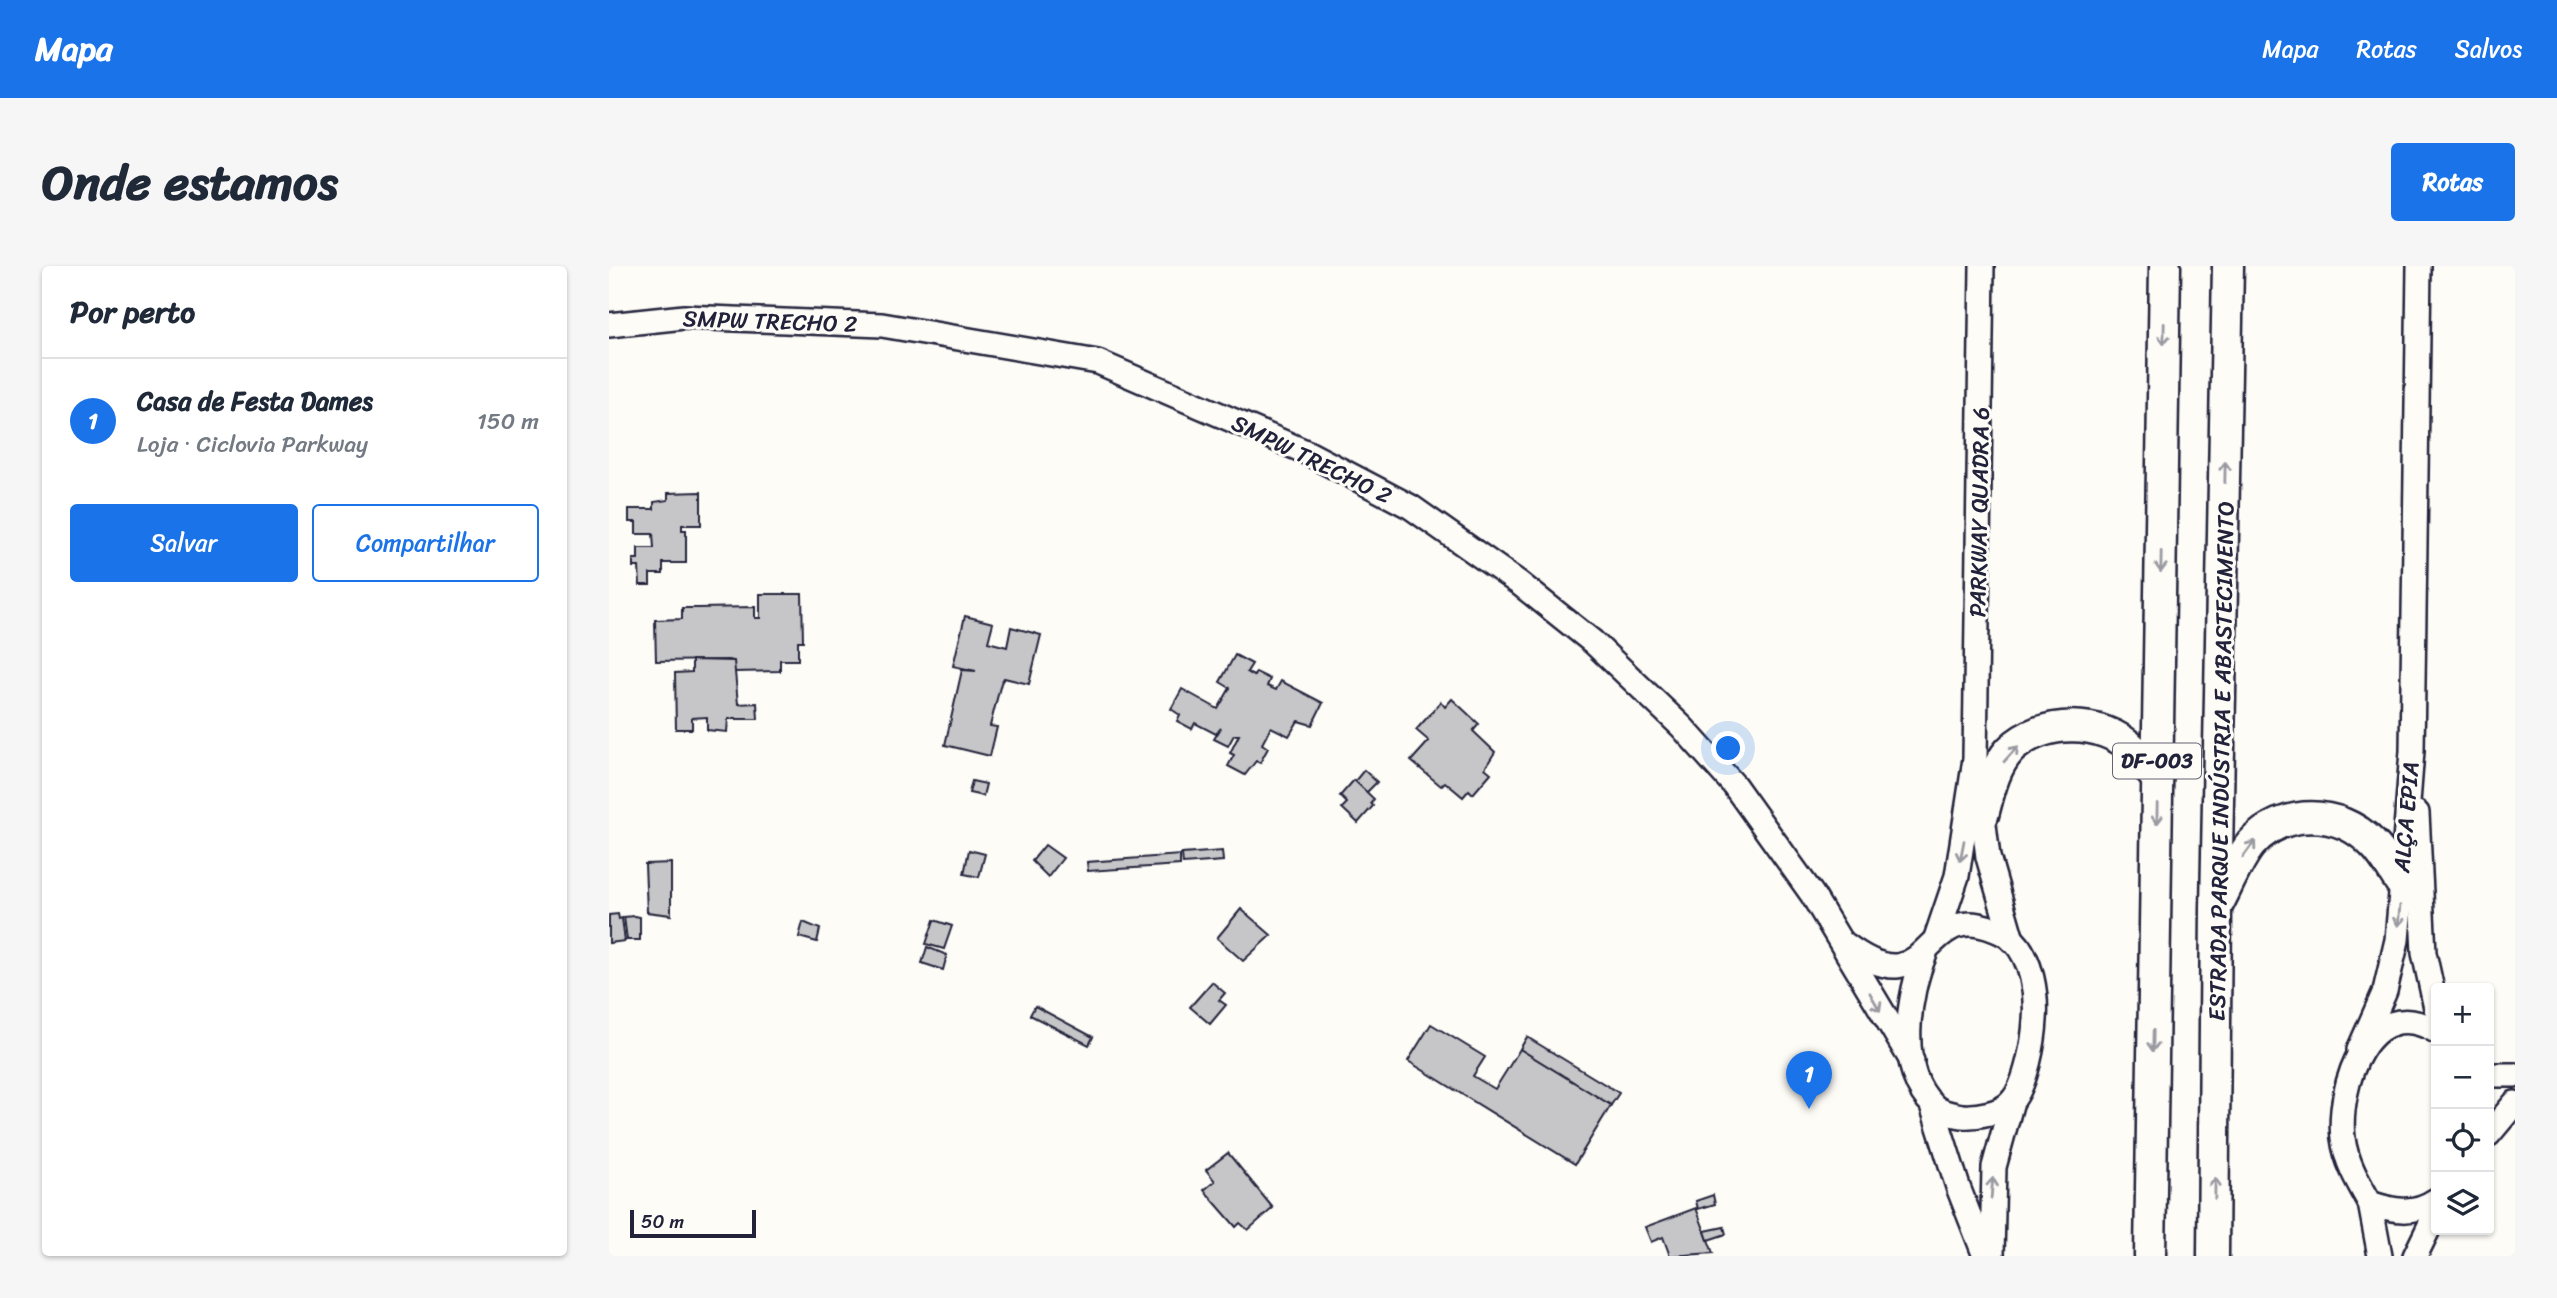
<!DOCTYPE html>
<html lang="pt">
<head>
<meta charset="utf-8">
<style>
	:root { --surface:#fff; --page:#f6f6f7; --text:#1f2937; --muted:#747a83; --line:#e0e1e3; --accent:#1a73e8 }
	body { margin:0; font-family:Sriracha,sans-serif; background:var(--page); color:var(--text) }
	.controls { position:absolute; right:21px; bottom:21px; display:grid; overflow:hidden; border-radius:7px; box-shadow:0 2px 5px #0004 }
	.controls button { width:63px; height:63px; display:grid; place-items:center; padding:0; border:0; border-bottom:2px solid var(--line); background:var(--surface); color:var(--text); font:35px sans-serif }
	.scale { position:absolute; left:21px; bottom:18px; width:126px; box-sizing:border-box; padding-left:7px; border:4px solid #22223b; border-top:0; font-size:19px; line-height:24px; white-space:nowrap; color:#22223b; -webkit-text-stroke:5px #fdfcf7; paint-order:stroke }
	.you { position:absolute; left:1120px; top:483px; width:24px; height:24px; margin:-18px; border:5px solid #fff; border-radius:50%; background:#1a73e8; box-shadow:0 0 0 10px #1a73e833 }
	.badge { display:grid; place-items:center; width:46px; height:46px; border-radius:50%; background:var(--accent); color:#fff; font-size:23px; font-weight:700 }
	.pin { position:absolute; translate:-50% -58px; filter:drop-shadow(0 2px 4px #0008) }
	.pin::after { content:''; position:absolute; top:37px; width:24px; height:21px; background:inherit; clip-path:polygon(0 0,100% 0,50% 100%) }
	.list { margin:0; padding:0; list-style:none }
	h2 { display:flex; justify-content:space-between; align-items:center; height:91px; margin:0; padding:0 28px; font-size:30px }
	h2 small { font-size:23px; font-weight:400; color:var(--muted) }
	.list li { display:grid; grid-template-columns:46px 1fr auto; gap:21px; align-items:center; box-sizing:border-box; height:126px; padding:0 28px; border-top:2px solid var(--line) }
	.list b { display:block; font-size:26px; white-space:nowrap }
	.list p { margin:0; font-size:23px; white-space:nowrap; color:var(--muted) }
	.list em { font-size:23px; font-style:normal; color:var(--muted) }
	.actions { display:flex; gap:14px; padding:21px 28px }
	.actions a { flex:1; padding:16px 0; border:2px solid var(--accent); border-radius:7px; text-align:center; font-size:24px; color:var(--accent) }
	.actions .main { background:var(--accent); color:#fff }
	.icon { flex:none; width:38px; height:38px; fill:none; stroke:currentColor; stroke-width:2; stroke-linecap:round; stroke-linejoin:round }
	.map { position:relative; flex:none; width:1906px; height:990px; overflow:hidden; border-radius:7px }
	header { display:flex; align-items:center; gap:42px; box-sizing:border-box; height:98px; padding:0 35px; background:var(--accent); color:#fff }
	header strong { font-size:33px }
	nav { display:flex; gap:38px; margin-inline-start:auto; font-size:24px }
	.intro { display:flex; align-items:center; justify-content:space-between; box-sizing:border-box; height:168px; padding:0 42px }
	h1 { margin:0; font-size:49px }
	.button { padding:18px 32px; border-radius:7px; background:var(--accent); color:#fff; font-size:24px; font-weight:700 }
	main { display:flex; gap:42px; padding:0 42px }
	aside { flex:1; background:var(--surface); border-radius:7px; box-shadow:0 2px 5px #0004 }
	.map>svg:first-child { display:block }
</style>
</head>
<body>
<header>
<strong>Mapa</strong>
<nav><a>Mapa</a><a>Rotas</a><a>Salvos</a></nav>
</header>
<div class="intro"><h1>Onde estamos</h1><a class="button">Rotas</a></div>
<main>
<aside>
<h2>Por perto<small></small></h2>
<ul class="list">
<li><span class="badge">1</span><div><b>Casa de Festa Dames</b><p>Loja · Ciclovia Parkway</p></div><em>150 m</em></li>
</ul>
<div class="actions"><a class="main">Salvar</a><a>Compartilhar</a></div>
</aside>
<div class="map">
<svg width="1906" height="990" viewBox="0 0 1906 990">
	<rect width="100%" height="100%" fill="#fdfcf7"/>
	<filter id="ink" filterUnits="userSpaceOnUse"><feTurbulence type="fractalNoise" baseFrequency=".0143" numOctaves="2"/><feDisplacementMap in="SourceGraphic" scale="14" xChannelSelector="R" yChannelSelector="G"/><feConvolveMatrix kernelMatrix="1 2 1 2 8 2 1 2 1" color-interpolation-filters="sRGB"/></filter>
	<g filter="url(#ink)">
		<g fill="#c6c6c8" stroke="#22223b" stroke-width="2">
			<polygon points="92,226 92,259 73,259 73,264 77,264 77,297 54,297 54,308 41,308 41,319 31,319 30,301 24,301 24,293 29,293 29,282 45,282 44,268 27,268 27,256 20,256 20,243 45,243 45,236 59,234 59,227"/>
			<polygon points="151,328 193,328 194,375 189,375 189,394 171,394 171,405 125,406 125,395 119,394 47,395 46,354 73,353 73,342 89,342 146,341 146,352 151,352"/>
			<polygon points="356,350 384,357 379,376 398,381 402,361 432,369 420,418 395,412 392,417 381,460 388,461 381,490 336,479 353,404 367,405 344,400"/>
			<polygon points="626,389 643,398 638,406 645,410 647,406 661,413 658,420 667,424 672,415 714,437 703,459 689,455 680,470 662,461 653,478 659,482 651,497 647,495 636,509 619,500 625,489 621,487 630,469 625,469 619,480 605,473 612,462 607,468 586,457 583,463 568,455 571,449 562,443 573,423 609,443 621,422 611,416"/>
			<polygon points="83,394 125,395 129,438 148,437 149,453 119,453 118,466 98,464 98,451 83,452 83,463 67,463 66,407 83,406"/>
			<polygon points="843,433 870,458 864,465 886,486 876,502 882,507 864,528 860,524 854,531 836,516 832,520 802,495 820,475 807,464 832,436 836,441"/>
			<polygon points="755,504 768,516 757,527 746,515"/>
			<polygon points="745,514 765,533 762,537 764,540 749,557 733,542 738,537 731,530"/>
			<polygon points="363,515 377,518 374,530 360,527"/>
			<polygon points="436,579 454,592 439,611 423,595"/>
			<polygon points="360,584 376,588 370,611 355,608"/>
			<polygon points="613,585 614,595 574,598 573,588"/>
			<polygon points="571,589 571,599 479,605 478,596"/>
			<polygon points="62,597 62,649 38,646 36,598"/>
			<polygon points="632,643 662,669 634,695 608,672"/>
			<polygon points="9,648 10,653 13,652 16,675 0,677 0,649"/>
			<polygon points="26,650 31,651 31,674 18,674 15,651"/>
			<polygon points="325,654 343,660 335,683 317,678"/>
			<polygon points="194,656 211,663 208,676 190,671"/>
			<polygon points="318,681 338,689 334,704 313,697"/>
			<polygon points="603,716 616,727 610,734 617,739 601,758 581,741"/>
			<polygon points="426,740 484,771 480,779 421,749"/>
			<polygon points="822,758 876,791 864,810 886,823 911,783 1002,839 966,898 799,795"/>
			<polygon points="918,771 1010,827 1002,839 911,783"/>
			<polygon points="619,887 664,942 639,964 631,957 627,961 595,924 606,915 597,904"/>
			<polygon points="1104,929 1106,938 1089,943 1087,935"/>
			<polygon points="1087,942 1104,987 1061,990 1054,971 1042,976 1036,961"/>
			<polygon points="1115,961 1117,968 1099,974 1096,965"/>
		</g>
		<g fill="none" stroke-linecap="round" stroke-linejoin="round">
			<defs>
				<g id="secondary">
					<polyline points="0,59 75,51 273,59 489,96 697,186 802,241 910,317 984,376 1073,461 1125,519 1203,628 1303,795"/>
					<polyline points="1372,534 1379,591 1403,674"/>
					<polyline points="1808,547 1815,687 1827,742"/>
					<polyline points="1327,672 1348,610 1366,493 1373,0"/>
					<path d="M1237,679C1319,740 1311,648 1370,659C1381,661 1396,667 1404,674C1423,693 1428,729 1426,754C1425,775 1417,819 1403,835C1393,847 1367,851 1353,850C1343,848 1331,847 1324,839C1287,804 1299,728 1316,688"/>
					<path d="M1827,765C1759,725 1728,821 1734,872C1737,896 1749,916 1761,937C1784,945 1805,949 1827,934"/>
					<polyline points="1750,784 1776,725 1788,674 1792,627 1803,485 1810,0"/>
					<polyline points="1880,809 1906,809"/>
					<polyline points="1323,839 1349,921 1376,990"/>
					<polyline points="1880,868 1906,837"/>
					<polyline points="1761,937 1771,990"/>
					<polyline points="1383,990 1385,901 1403,835"/>
					<polyline points="1806,990 1827,947"/>
				</g>
				<g id="highway">
					<path d="M1374,549C1380,527 1385,501 1401,484C1432,453 1493,452 1525,484C1533,492 1540,504 1548,513"/>
					<path d="M1610,636C1620,617 1629,594 1642,578C1674,542 1730,543 1763,577C1775,588 1783,604 1792,617"/>
					<polyline points="1541,990 1556,0"/>
					<polyline points="1604,990 1607,642 1619,0"/>
				</g>
			</defs>
			<use href="#secondary" stroke="#22223b" stroke-width="28"/>
			<use href="#highway" stroke="#22223b" stroke-width="35"/>
			<use href="#secondary" stroke="#fdfcf7" stroke-width="23"/>
			<use href="#highway" stroke="#fdfcf7" stroke-width="30"/>
		</g>
		<defs><path id="oneway-shaft" d="M-6 0H5M1.5-3L5.5 0L1.5 3" fill="none" stroke-width="1.6" stroke-linecap="round" stroke-linejoin="round" transform="scale(1.75)"/></defs>
		<g stroke="#9a9aa2">
			<use href="#oneway-shaft" transform="translate(1555 68) rotate(91)"/>
			<use href="#oneway-shaft" transform="translate(1616 206) rotate(-89)"/>
			<use href="#oneway-shaft" transform="translate(1552 296) rotate(91)"/>
			<use href="#oneway-shaft" transform="translate(1402 488) rotate(-48)"/>
			<use href="#oneway-shaft" transform="translate(1548 548) rotate(91)"/>
			<use href="#oneway-shaft" transform="translate(1640 583) rotate(-54)"/>
			<use href="#oneway-shaft" transform="translate(1353 585) rotate(101)"/>
			<use href="#oneway-shaft" transform="translate(1790 650) rotate(95)"/>
			<use href="#oneway-shaft" transform="translate(1266 736) rotate(61)"/>
			<use href="#oneway-shaft" transform="translate(1544 775) rotate(91)"/>
			<use href="#oneway-shaft" transform="translate(1383 922) rotate(-85)"/>
			<use href="#oneway-shaft" transform="translate(1606 922) rotate(-89)"/>
		</g>
	</g>
	<g text-anchor="middle" stroke-width="6" stroke-linejoin="round" paint-order="stroke">
		<rect fill="#fdfcf7" stroke="#646373" stroke-width="2" x="1504" y="477.5" width="88" height="35" rx="5"/>
		<g font-size="21" font-weight="bold" fill="#22223b">
			<text x="1548" y="502">DF-003</text>
		</g>
		<g font-size="23" fill="#22223b" stroke="#fdfcf7">
			<text transform="translate(161 55) rotate(2)" y="8">SMPW TRECHO 2</text>
			<text transform="translate(703 193) rotate(26)" y="8">SMPW TRECHO 2</text>
			<text transform="translate(1370 246) rotate(-89)" y="8">PARKWAY QUADRA 6</text>
			<text transform="translate(1612 495) rotate(-89)" y="8">ESTRADA PARQUE INDÚSTRIA E ABASTECIMENTO</text>
			<text transform="translate(1797 551) rotate(-85)" y="8">ALÇA EPIA</text>
		</g>
	</g>
</svg>
<div class="controls">
<button>+</button>
<button>−</button>
<button><svg class="icon" aria-label="locate" viewBox="0 0 24 24"><circle cx="12" cy="12" r="6"/><path d="M12 2v4M12 18v4M2 12h4M18 12h4"/></svg></button>
<button><svg class="icon" aria-label="layers" viewBox="0 0 24 24"><path d="M12 4l9 5-9 5-9-5zM3 14l9 5 9-5"/></svg></button>
</div>
<div class="scale">50 m</div>
<div class="you"></div>
<div class="pin badge" style="left:1200px;top:843px">1</div>
</div>
</main>
</body>
</html>
